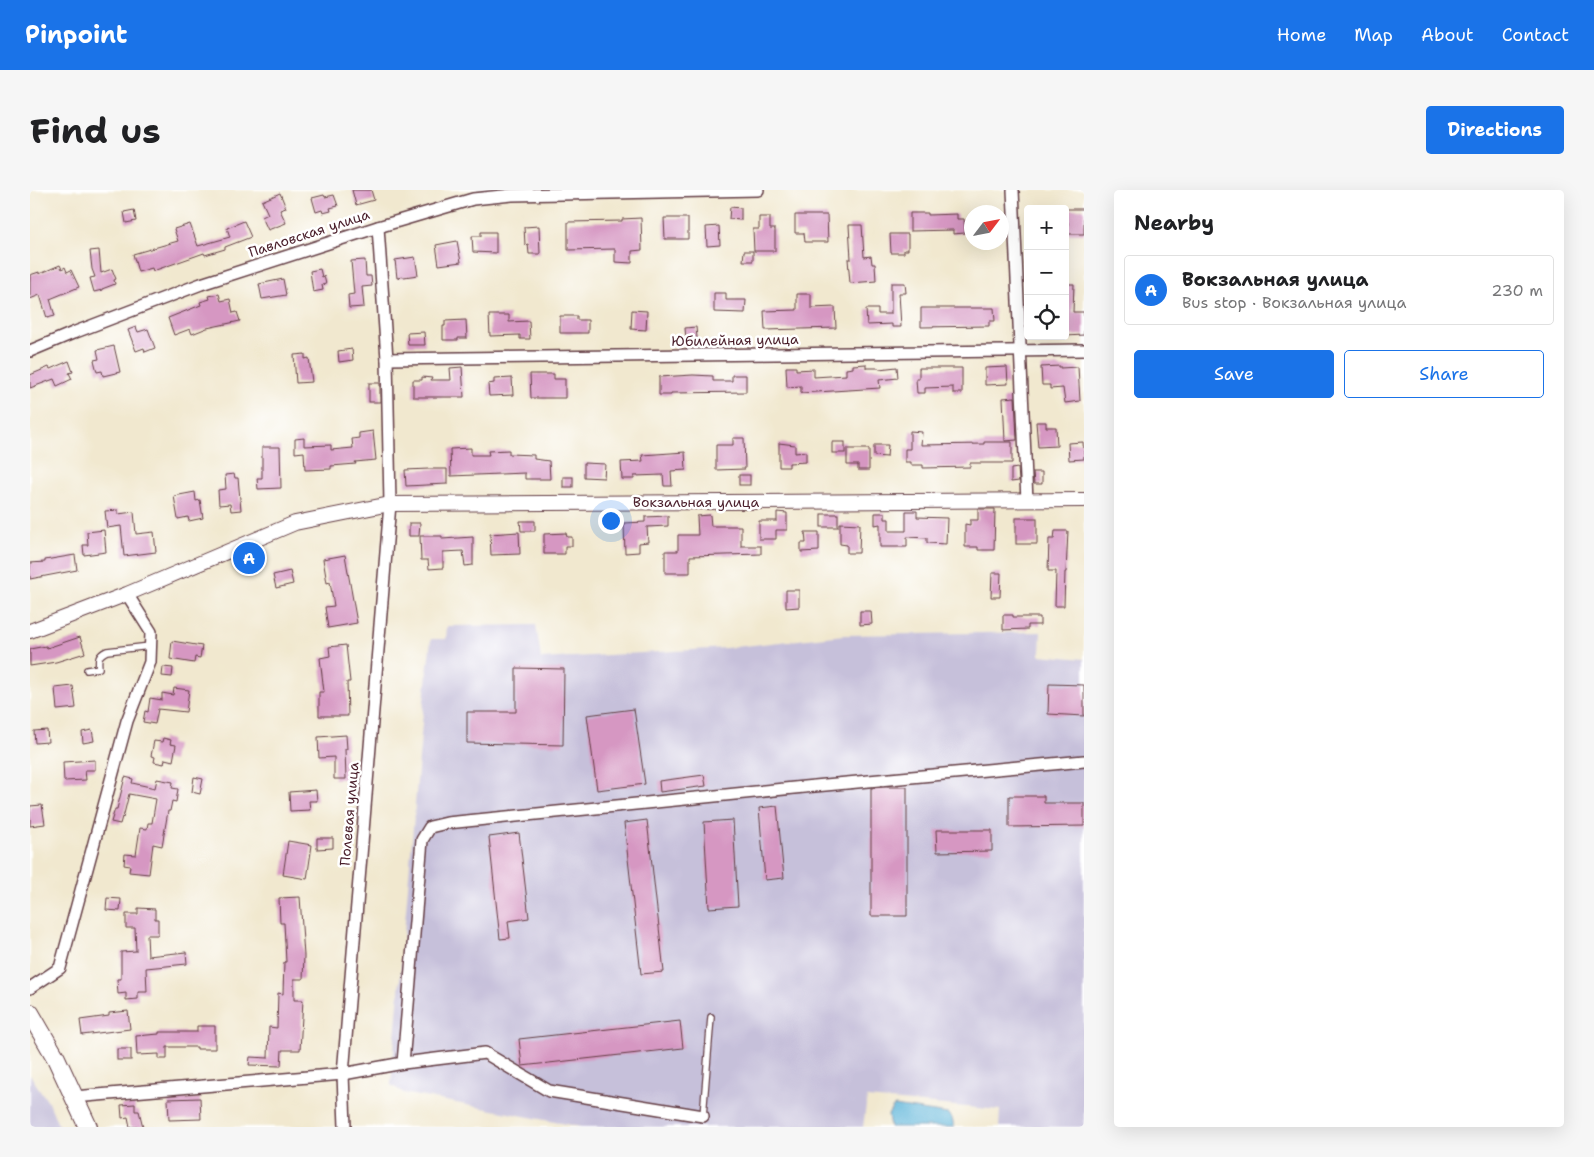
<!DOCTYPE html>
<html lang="en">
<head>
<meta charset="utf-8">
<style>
	:root { --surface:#fff; --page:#f6f6f6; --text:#202124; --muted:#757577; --line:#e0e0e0; --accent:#1a73e8 }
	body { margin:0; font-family:"Shantell Sans",sans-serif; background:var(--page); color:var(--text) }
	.controls { position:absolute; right:15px; top:15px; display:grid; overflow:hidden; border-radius:5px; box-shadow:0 5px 20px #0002 }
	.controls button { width:45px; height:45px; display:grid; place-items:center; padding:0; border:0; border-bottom:1px solid var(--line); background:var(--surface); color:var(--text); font:25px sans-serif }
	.compass { position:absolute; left:934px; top:15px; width:45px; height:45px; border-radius:50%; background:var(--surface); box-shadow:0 5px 20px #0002; rotate:58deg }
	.you { position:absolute; left:580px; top:330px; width:18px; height:18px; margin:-12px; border:4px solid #fff; border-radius:50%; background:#1a73e8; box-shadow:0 0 0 8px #1a73e833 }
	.badge { display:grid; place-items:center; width:32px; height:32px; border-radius:50%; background:var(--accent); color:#fff; font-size:16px; font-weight:700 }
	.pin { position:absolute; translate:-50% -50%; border:2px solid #fff; box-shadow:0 1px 5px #0006 }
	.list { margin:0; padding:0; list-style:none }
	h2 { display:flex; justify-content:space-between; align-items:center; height:65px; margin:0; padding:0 20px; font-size:21px }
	h2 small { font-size:16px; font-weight:400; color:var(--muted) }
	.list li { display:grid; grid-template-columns:32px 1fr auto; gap:15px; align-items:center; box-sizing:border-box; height:70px; margin:0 10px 10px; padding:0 10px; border:1px solid var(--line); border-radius:5px }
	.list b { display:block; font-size:19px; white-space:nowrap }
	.list p { margin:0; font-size:16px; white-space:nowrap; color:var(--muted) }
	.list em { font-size:16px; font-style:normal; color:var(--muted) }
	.actions { display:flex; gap:10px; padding:15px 20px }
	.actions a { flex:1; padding:11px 0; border:1px solid var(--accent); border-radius:5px; text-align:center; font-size:18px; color:var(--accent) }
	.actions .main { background:var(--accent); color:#fff }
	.icon { flex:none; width:28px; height:28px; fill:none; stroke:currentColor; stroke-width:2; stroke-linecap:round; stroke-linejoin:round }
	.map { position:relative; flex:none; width:1054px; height:937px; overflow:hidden; border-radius:5px }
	header { display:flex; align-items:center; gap:30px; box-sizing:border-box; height:70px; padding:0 25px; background:var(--accent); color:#fff }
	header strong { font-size:24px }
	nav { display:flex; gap:28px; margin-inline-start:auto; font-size:18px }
	.intro { display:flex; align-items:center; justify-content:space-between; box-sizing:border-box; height:120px; padding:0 30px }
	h1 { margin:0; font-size:35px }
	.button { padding:12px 22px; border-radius:5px; background:var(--accent); color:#fff; font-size:18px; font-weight:700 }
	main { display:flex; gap:30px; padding:0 30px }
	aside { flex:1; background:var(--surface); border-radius:5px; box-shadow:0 5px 20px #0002 }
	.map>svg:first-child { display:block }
</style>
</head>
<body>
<header>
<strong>Pinpoint</strong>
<nav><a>Home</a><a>Map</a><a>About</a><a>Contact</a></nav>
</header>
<div class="intro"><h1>Find us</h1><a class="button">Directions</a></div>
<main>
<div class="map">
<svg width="1054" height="937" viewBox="0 0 1054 937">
	<rect width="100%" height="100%" fill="#fff"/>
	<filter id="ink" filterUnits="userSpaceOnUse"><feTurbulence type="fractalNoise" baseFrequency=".02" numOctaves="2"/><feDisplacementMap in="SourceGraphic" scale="10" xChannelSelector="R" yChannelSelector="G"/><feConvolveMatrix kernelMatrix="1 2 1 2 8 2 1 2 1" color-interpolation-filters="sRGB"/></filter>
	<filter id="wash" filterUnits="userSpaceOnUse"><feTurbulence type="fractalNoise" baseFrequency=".0096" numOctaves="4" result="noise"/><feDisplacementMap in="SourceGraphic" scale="20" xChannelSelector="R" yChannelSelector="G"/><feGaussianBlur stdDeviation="1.12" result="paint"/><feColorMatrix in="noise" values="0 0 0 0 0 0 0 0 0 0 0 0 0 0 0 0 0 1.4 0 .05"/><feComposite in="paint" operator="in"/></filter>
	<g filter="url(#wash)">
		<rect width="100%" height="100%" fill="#f1e8cf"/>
		<g fill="#c6c0da">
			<polygon points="506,435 511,469 696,458 814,445 1011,442 1010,465 1054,469 1054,937 969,937 970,920 837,908 833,937 551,937 374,903 361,895 394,510 401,449 416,449 417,436"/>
			<polygon points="0,885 20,915 29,937 0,937"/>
		</g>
		<polygon fill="#5bb4d8" stroke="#526a82" points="865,916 918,924 922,928 924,937 860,937 858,925 862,918"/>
		<g id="blocks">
			<g fill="#d697c2">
				<polygon points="322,0 341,0 344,10 326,15"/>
				<polygon points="250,3 256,18 250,20 256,33 238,40 232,27 238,24 232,11"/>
				<polygon points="294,5 295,7 304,5 308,16 300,18 301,21 293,23 292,20 286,22 282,8"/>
				<polygon points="700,17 711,18 711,30 699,29"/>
				<polygon points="1035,19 1054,19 1054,44 1038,44 1038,32 1035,32"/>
				<polygon points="104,20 106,31 96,33 94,22"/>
				<polygon points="880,23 898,23 898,25 927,24 927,29 934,29 935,43 923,44 923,40 880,41"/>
				<polygon points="765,25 797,25 798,52 775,52 774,43 765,43"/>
				<polygon points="729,27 740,27 740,39 745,39 745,61 724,61 723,39 729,39"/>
				<polygon points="611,28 612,60 602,61 602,73 585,72 585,59 538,60 538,32 592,31 592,29"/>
				<polygon points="634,28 658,28 658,49 635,49"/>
				<polygon points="214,31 221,47 195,57 195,59 175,65 174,63 123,81 122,78 108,82 103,64 148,51 144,39 160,34 168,56 200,47 197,38"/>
				<polygon points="819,35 832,35 834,67 841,66 842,74 845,74 846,91 820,93 818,69 821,69"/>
				<polygon points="509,36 510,64 499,64 498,54 495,55 494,37"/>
				<polygon points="689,36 690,55 677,56 676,37"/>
				<polygon points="451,42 466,42 466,63 443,62 442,46 451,46"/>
				<polygon points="860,44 878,44 878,60 874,60 874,63 861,63"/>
				<polygon points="427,51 431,72 409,75 406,55"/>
				<polygon points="69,60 71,83 82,79 86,89 84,90 85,94 72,99 72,100 64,102 60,88 65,87 62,79 60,61"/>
				<polygon points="714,61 723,61 723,71 713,71"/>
				<polygon points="385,67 388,85 367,88 365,70"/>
				<polygon points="335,70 336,86 341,86 342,96 332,97 334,117 319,118 318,105 324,104 321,71"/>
				<polygon points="30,75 32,79 35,77 37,82 41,80 49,97 20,109 25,126 17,128 10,105 0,109 0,85 9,82 9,84"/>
				<polygon points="290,79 292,87 294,86 296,94 292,95 293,100 283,102 280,81"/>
				<polygon points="253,89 256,105 232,109 229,94"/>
				<polygon points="861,93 875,93 876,103 869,103 871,137 862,137 862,134 837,135 836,119 848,119 848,124 861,124"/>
				<polygon points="1035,94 1044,94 1043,122 1054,122 1054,145 1035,146"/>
				<polygon points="684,103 696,103 696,110 716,110 715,123 684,122"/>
				<polygon points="189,104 191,111 200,109 203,123 207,122 210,131 177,138 162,144 160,139 144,145 138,128 171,115 170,112 180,109 179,106"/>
				<polygon points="767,104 781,104 781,118 805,117 806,138 735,140 734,121 767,120"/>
				<polygon points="891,118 964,118 965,131 959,131 959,136 891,137"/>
				<polygon points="602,120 617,121 616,140 601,139"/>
				<polygon points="459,125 479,125 479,132 499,131 500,149 490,149 490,145 460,146"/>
				<polygon points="530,126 547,126 547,130 558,130 558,143 530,143"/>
				<polygon points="436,130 437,148 428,148 428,150 413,150 413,136 415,136 415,131"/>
				<polygon points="106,137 108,142 118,139 125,158 115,162 114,158 106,161 98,140"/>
				<polygon points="666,137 667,148 656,149 655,138"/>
				<polygon points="394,142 395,155 378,155 377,143"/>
				<polygon points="84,156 90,182 73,186 72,181 67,182 64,170 69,169 67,160"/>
				<polygon points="322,159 323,170 309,172 308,161"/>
				<polygon points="275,164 275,169 279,168 282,192 266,193 264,165"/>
				<polygon points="39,171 43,182 39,183 42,189 27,196 24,189 0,198 0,185 19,177 20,179"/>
				<polygon points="836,174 836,178 849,178 849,179 867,177 868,188 849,190 850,198 771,203 771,196 757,197 756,177 766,177 766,180 784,179 784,187 816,185 816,179 823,178 823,175"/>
				<polygon points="1030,176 1030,178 1048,177 1050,211 1035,213 1033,198 1020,199 1020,195 1012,195 1011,177"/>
				<polygon points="432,177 434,207 383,207 383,190 392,190 392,187 402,188 401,190 421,190 420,178"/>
				<polygon points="977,177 978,194 955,195 955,178"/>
				<polygon points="889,178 932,178 932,203 923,203 923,197 895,198 895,203 887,203 886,189 889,189"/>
				<polygon points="500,184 524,184 524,189 535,189 535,208 501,208"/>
				<polygon points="663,185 683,186 683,191 702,191 702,185 716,185 716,202 641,203 641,205 629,205 629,187"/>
				<polygon points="482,188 483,205 459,206 458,194 464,193 464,189"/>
				<rect x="339" y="193" width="11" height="19"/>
				<polygon points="985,207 987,250 975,251 973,208"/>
				<polygon points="1006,232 1016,232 1016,237 1026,237 1027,256 1008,257"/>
				<polygon points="343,241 346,270 325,272 326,274 301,276 301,279 275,280 274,262 265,263 265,249 274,248 274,256 301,255 301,260 323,258 322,249 329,248 329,243"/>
				<polygon points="880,241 892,242 891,255 954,254 954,252 982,252 982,273 940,273 940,277 893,278 893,275 881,275 881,272 875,272 875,259 880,259"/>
				<polygon points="703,248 714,248 715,279 686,280 686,255 703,255"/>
				<rect x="802" y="252" width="13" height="11"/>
				<polygon points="1053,252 1054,269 1039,270 1038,253"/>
				<polygon points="749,253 765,255 765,263 776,262 776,272 759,273 759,277 749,277"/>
				<polygon points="844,255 858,255 857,267 844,266"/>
				<polygon points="232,257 250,257 251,298 228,299 227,288 232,288"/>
				<polygon points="441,258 441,265 459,265 458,261 479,260 479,264 504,265 504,269 519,271 520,289 495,289 495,283 421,286 420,259"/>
				<polygon points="817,259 839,259 839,280 828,280 828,275 817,275"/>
				<polygon points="655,262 656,280 641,281 642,296 634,296 633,285 604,286 604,289 592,289 591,272 613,271 612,265"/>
				<polygon points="554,273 575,274 574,288 554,287"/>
				<polygon points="988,278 989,291 981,292 981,279"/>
				<polygon points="399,279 417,279 417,294 376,296 375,280"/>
				<polygon points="1003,282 1012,282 1012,294 1004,294"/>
				<polygon points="204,284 205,288 208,288 211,320 201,321 200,314 189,315 188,300 196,299 195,285"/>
				<rect x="709" y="285" width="11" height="10"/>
				<rect x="533" y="287" width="10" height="10"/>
				<polygon points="165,302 166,311 170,310 173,328 159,331 158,327 148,329 144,306"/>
				<polygon points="948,319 965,319 964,360 948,360 948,357 935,357 935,334 940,335 940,330 948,330"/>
				<polygon points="88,320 88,324 104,322 106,344 124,342 126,362 94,366 91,336 77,338 75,321"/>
				<polygon points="876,321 887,321 887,327 917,328 916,354 897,353 897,348 877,347 877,357 850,357 850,334 845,335 845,323 855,323 855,329 859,329 859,341 876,341"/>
				<polygon points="747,322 757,323 757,340 746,340 746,349 729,349 729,331 747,331"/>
				<rect x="791" y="324" width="17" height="13"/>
				<polygon points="680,325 681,336 711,336 711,356 731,356 731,364 660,366 660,383 635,383 635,361 648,361 648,345 668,345 667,326"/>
				<polygon points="638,326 638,336 617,337 618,352 609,353 609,362 595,363 594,333 615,332 615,327"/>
				<rect x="986" y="328" width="21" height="26"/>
				<polygon points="490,331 505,331 505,341 491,341"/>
				<polygon points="379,333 390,333 389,346 379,346"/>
				<polygon points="810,333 830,334 829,363 817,363 817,355 810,354"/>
				<polygon points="74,340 76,362 54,365 53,355 58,355 57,342"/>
				<polygon points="1025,341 1038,341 1036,382 1035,382 1034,416 1025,416 1026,381 1018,381 1019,349 1024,349"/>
				<polygon points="489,342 490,364 461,365 460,344"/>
				<polygon points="775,342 789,342 789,361 771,362 771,353 776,353"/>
				<polygon points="536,343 537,347 542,347 542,356 535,356 535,364 514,364 514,344"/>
				<polygon points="390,346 412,346 412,349 443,347 443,375 435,376 433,361 413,362 413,378 399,379 398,370 391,370"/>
				<polygon points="45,365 47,380 0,389 0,373 15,372 15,370"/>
				<polygon points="315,365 327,433 298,438 295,417 304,416 300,392 297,393 293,369"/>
				<polygon points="260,381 263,394 246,398 243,385"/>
				<polygon points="962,383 971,383 970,407 961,407"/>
				<polygon points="756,400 769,400 769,417 756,418"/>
				<polygon points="830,421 841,421 842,434 830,435"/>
				<polygon points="973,425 983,425 983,427 1010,427 1010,435 998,435 998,439 973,440"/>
				<polygon points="50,447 55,463 26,472 0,476 0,459 16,456 17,458"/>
				<polygon points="142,451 172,456 170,468 165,467 164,473 140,469"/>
				<polygon points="316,455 320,492 317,492 318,526 289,526 289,502 294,502 290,468 300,466 299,457"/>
				<polygon points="133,477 143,478 142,487 132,486"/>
				<polygon points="486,478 534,479 533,555 437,553 437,522 486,522"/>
				<polygon points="1019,494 1054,495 1054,526 1018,524"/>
				<polygon points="43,496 46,518 27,520 25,498"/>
				<polygon points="144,498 159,500 156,522 128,519 125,534 113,532 115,521 118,522 120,508 132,510 132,503 143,505"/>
				<polygon points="604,519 615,594 567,600 557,525"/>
				<polygon points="17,540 18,552 5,553 4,541"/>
				<polygon points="62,540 64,551 53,553 52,542"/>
				<polygon points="316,545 317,559 315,559 316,589 304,589 304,567 289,568 288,547"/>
				<polygon points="133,548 141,550 140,554 146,555 143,571 135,569 134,574 124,572 125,567 121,566 124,551 132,552"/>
				<polygon points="65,570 65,580 55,580 56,590 34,591 33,572"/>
				<polygon points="674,585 676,596 630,602 629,591"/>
				<polygon points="95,587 103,589 102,593 125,598 127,589 143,592 142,598 148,599 146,612 142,611 140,621 138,621 132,656 123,654 119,684 99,682 100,676 94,675 95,664 106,665 110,638 117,639 118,633 122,633 126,609 99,604 93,628 92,627 90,634 81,632 85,619 87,619"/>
				<polygon points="164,587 173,589 170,604 162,602"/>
				<polygon points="856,597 877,597 877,726 841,726 841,598"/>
				<polygon points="286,600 287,611 279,611 280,620 260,621 259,602"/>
				<polygon points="979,606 1014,606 1014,613 1054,613 1054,636 979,637"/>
				<polygon points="12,615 15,634 0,636 0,616"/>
				<polygon points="747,616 754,688 735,690 729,618"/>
				<polygon points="617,630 634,782 611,784 594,633"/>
				<polygon points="703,630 708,716 679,718 674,632"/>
				<polygon points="906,640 962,640 962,661 907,662"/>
				<polygon points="489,643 499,728 478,731 480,748 470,749 459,647"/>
				<polygon points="287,648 303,648 303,658 287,659"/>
				<polygon points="258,651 282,655 277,689 253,685"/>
				<polygon points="270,707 274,766 273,789 264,789 264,810 273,810 270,860 252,860 251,876 219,875 220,867 238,868 239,837 247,838 248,803 253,804 254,772 256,772 254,733 250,733 249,708"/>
				<polygon points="77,708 91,709 90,721 76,720"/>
				<polygon points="108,718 125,719 125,729 128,729 128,745 117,745 118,766 156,762 157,774 116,778 117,802 108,802 108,809 96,810 96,803 88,804 87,789 91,789 91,762 106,761 105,738 96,738 96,724 108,724"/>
				<polygon points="98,821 100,839 52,845 50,830 79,826 79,823"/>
				<polygon points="650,831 653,858 492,876 489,849"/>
				<polygon points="167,836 185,836 185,859 167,859 167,857 137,857 137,869 129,869 129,864 107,865 106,846 129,844 129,842 167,842"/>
				<rect x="87" y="859" width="14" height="11"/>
				<polygon points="170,908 171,929 139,930 138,909"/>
				<polygon points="105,914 105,921 109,921 113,937 100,937 98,927 92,928 91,915"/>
			</g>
		</g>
	</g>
	<g filter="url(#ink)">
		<use href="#blocks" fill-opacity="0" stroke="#633d44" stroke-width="1"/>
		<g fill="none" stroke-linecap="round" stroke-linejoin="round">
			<defs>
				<g id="service">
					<path d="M57,480L69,478C68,469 68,465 77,461L120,456"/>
					<polyline points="673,926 681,827"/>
				</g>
				<g id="minor">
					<polyline points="983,0 997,311"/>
					<polyline points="0,161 43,143 171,94 348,37 443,9 482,5 728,0"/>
					<polyline points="357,169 1054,160"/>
					<polyline points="0,798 30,778 97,531 120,472 121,442 97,404"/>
					<polyline points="373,873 455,863 519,901 673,926"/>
					<polyline points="44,907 313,884 373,873 392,650 400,637 417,633 774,597 1054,571"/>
					<polyline points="315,937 313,884 360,314 357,169 348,37"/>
				</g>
				<polyline id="tertiary" points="0,441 97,404 265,333 360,314 1054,310"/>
				<polyline id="primary" points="0,823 26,868 58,937"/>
			</defs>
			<use href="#service" stroke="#633d44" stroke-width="8"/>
			<use href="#minor" stroke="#633d44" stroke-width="14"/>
			<use href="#tertiary" stroke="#633d44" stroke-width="16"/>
			<use href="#primary" stroke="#633d44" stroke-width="20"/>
			<use href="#service" stroke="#fff" stroke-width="5.5"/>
			<use href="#minor" stroke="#fff" stroke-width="11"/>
			<use href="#tertiary" stroke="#fff" stroke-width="14"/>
			<use href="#primary" stroke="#fff" stroke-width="18"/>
		</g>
	</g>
	<g text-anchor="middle" stroke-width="5" stroke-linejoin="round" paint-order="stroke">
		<g font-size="14" fill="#4a1f2b" stroke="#fff">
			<text transform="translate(279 43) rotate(-18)" y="5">Павловская улица</text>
			<text transform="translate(705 150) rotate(-1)" y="5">Юбилейная улица</text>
			<text x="666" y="317">Вокзальная улица</text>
			<text transform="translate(319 624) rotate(-85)" y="5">Полевая улица</text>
		</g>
	</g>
</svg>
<div class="controls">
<button>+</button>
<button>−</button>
<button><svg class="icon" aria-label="locate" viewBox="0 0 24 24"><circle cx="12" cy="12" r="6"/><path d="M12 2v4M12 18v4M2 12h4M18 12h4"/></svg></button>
</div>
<svg class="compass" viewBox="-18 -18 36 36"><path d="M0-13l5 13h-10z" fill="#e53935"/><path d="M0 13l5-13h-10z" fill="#757577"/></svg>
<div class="you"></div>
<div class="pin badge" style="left:219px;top:368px">A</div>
</div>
<aside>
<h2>Nearby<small></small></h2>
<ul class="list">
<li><span class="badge">A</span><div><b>Вокзальная улица</b><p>Bus stop · Вокзальная улица</p></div><em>230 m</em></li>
</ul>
<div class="actions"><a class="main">Save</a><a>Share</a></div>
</aside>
</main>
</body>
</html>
